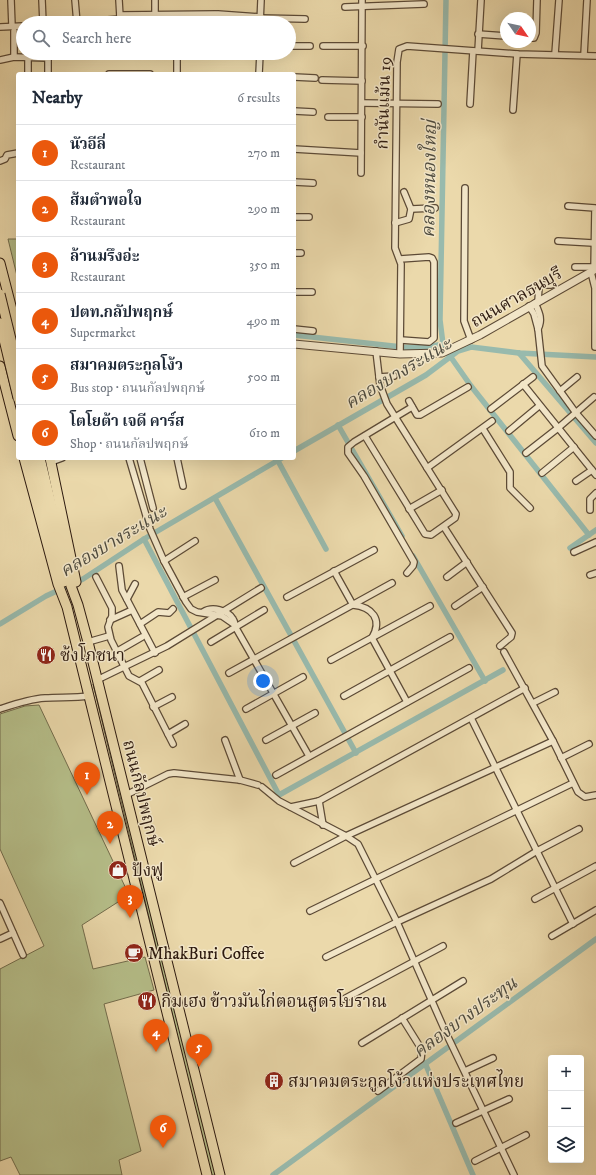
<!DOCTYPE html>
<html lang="en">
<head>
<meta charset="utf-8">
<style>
	:root { --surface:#fff; --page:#f6f6f7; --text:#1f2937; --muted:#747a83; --line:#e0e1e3; --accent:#ea580c }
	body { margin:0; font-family:"IM FELL DW Pica","Noto Serif Thai",serif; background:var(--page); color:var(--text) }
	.controls { position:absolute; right:12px; bottom:12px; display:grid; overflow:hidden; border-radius:4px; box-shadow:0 4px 16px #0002 }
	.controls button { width:36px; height:36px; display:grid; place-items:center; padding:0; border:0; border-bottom:1px solid var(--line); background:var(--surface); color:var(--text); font:20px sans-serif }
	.compass { position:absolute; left:500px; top:12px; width:36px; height:36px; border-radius:50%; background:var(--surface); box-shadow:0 4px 16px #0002; rotate:124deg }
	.you { position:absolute; left:263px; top:681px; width:14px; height:14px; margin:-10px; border:3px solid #fff; border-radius:50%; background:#1a73e8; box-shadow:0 0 0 6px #1a73e833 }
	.badge { display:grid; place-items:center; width:26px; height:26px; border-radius:50%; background:var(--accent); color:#fff; font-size:13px; font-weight:700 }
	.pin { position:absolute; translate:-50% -33px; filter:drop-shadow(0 1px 2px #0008) }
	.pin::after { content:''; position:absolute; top:21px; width:14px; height:12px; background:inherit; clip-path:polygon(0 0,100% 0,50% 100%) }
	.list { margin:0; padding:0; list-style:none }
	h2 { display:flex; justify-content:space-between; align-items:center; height:52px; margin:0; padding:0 16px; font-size:17px }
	h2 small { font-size:13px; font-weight:400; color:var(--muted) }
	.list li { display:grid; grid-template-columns:26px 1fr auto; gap:12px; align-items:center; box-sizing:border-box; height:56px; padding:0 16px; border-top:1px solid var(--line) }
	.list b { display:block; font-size:15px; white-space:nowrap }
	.list p { margin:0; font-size:13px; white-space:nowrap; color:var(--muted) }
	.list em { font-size:13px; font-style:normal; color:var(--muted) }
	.icon { flex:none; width:22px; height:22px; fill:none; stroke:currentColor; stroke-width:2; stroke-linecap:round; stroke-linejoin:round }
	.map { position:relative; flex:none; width:596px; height:1175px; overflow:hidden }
	.search { position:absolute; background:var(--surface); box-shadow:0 4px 16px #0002; left:16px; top:16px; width:280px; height:44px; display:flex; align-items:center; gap:10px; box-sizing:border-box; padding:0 14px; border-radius:22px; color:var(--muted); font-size:15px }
	.panel { position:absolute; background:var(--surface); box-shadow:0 4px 16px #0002; left:16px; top:72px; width:280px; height:388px; border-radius:4px }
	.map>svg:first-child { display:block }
</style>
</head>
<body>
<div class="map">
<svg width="596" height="1175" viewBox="0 0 596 1175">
	<rect width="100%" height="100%" fill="#ebd9ab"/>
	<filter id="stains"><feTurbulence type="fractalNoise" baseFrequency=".005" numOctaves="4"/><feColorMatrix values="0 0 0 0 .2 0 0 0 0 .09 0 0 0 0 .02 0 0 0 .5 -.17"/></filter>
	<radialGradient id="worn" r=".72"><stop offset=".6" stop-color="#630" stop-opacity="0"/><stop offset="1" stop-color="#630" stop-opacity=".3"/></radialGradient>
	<g fill="#b6bf8a" stroke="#726c4c">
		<polygon points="8,239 18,239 18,280"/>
		<polygon points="93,684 115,765 216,1175 211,1175"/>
		<polygon points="39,705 129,895 82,925 93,969 145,957 154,990 104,1004 141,1151 119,1160 122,1175 20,1175 11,1157 0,1161 0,969 44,946 0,849 0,714 25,706"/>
	</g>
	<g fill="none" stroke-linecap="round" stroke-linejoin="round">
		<g stroke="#98baad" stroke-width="5.5">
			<polyline points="446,0 440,320 443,344 450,356 471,386 589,535"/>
			<polyline points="294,335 402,347 423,348 443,344"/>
			<polyline points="519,353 596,443"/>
			<polyline points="338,425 402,536"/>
			<polyline points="294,451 426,375 458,351 471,347 519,353 596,357"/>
			<polyline points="278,461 326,549"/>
			<polyline points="215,498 356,753"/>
			<polyline points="144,539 279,795 503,670"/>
			<polyline points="570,548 596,530"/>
			<polyline points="413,556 485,681"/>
			<polyline points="0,624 46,596 83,579 144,539 282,458"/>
			<polyline points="425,1063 473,1175"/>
			<polyline points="273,1175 596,939"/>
		</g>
		<defs>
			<g id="minor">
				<polyline points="11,0 12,26"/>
				<polyline points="42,0 43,23"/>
				<polyline points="75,0 77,23"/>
				<polyline points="119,0 120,17"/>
				<polyline points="155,0 155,23"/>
				<polyline points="345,7 424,4"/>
				<polyline points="218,14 261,17"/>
				<polyline points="120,15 216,14"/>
				<polyline points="260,18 305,19"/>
				<polyline points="70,23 120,19"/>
				<polyline points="260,23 261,0"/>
				<polyline points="0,27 23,26"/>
				<polyline points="14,31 14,57"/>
				<polyline points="478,34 506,36"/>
				<polyline points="530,38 534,38 536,33 537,0"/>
				<polyline points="289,46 310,46"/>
				<polyline points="323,46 363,46"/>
				<polyline points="478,51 481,0"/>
				<polyline points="48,53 48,74"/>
				<polyline points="101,53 102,56"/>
				<polyline points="555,54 559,0"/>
				<polyline points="584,55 587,0"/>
				<polyline points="0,60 14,57 48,58"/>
				<polyline points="28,74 28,58"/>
				<polyline points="109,74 150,74"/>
				<polyline points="177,74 177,57"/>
				<polyline points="259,74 260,53"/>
				<polyline points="294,77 315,78"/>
				<polyline points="322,80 362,81"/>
				<polyline points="362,103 438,104"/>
				<polyline points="470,104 473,51"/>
				<polyline points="513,110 517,54"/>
				<polyline points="294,111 313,112"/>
				<polyline points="328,117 362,117"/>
				<polyline points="294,149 361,153"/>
				<polyline points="0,161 5,159 7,155 18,153"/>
				<polyline points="361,173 362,0"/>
				<polyline points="294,182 313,183"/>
				<polyline points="465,188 464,321 471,340"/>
				<polyline points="568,206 595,208 594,270"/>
				<polyline points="411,209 435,208"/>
				<polyline points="294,217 309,217"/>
				<polyline points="395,223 409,219 411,209 404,192"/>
				<polyline points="558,241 593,243"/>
				<polyline points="294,253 301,253"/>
				<polyline points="400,259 429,257 432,258 434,262 434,338 429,342 401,340"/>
				<polyline points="575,267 594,267"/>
				<polyline points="591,272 595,288 595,347"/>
				<polyline points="294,292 312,292"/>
				<polyline points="538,301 539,287 542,285 551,285"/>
				<path d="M535,303C539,312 543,319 538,329"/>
				<polyline points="529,306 534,314 538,329 542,366 576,413 596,436"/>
				<polyline points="294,329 313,331"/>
				<polyline points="400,354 401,264 395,248 397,62 399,49 407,46 517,54 595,56"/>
				<polyline points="379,377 394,376"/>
				<polyline points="523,384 596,475"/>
				<polyline points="560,391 577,377"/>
				<polyline points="409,401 417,415 420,415 468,387"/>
				<polyline points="491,409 533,377"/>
				<polyline points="483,429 510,472 510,488 530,508"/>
				<polyline points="509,431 539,406"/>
				<polyline points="365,436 425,534 431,535 455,518 456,514 387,404 380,385 376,351"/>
				<polyline points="526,453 558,428 594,397"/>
				<polyline points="129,458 150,529 164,561 186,602 191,609 197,612 222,616 235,625"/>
				<polyline points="140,458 153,508"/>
				<polyline points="177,458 183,486"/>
				<polyline points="51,462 62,458"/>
				<polyline points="427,468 492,421"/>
				<polyline points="542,473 574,447"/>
				<polyline points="576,481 592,470"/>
				<polyline points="409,509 442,490"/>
				<polyline points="590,510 590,499 596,493"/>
				<polyline points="444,527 512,633 511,637 500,646"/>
				<polyline points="574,552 596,542"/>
				<polyline points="164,561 195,541"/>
				<polyline points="119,566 122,590 155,653"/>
				<path d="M334,571L353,605C372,607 383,619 372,638L407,702"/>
				<polyline points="407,573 413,566 414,562 364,476 348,453 348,447 354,442 412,407"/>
				<polyline points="590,575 596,573"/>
				<polyline points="96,577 112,608 112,616 108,627 111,640 129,676 142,683 173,744"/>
				<polyline points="447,577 467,562"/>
				<polyline points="183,597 215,580"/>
				<polyline points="287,597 374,550"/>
				<polyline points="127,599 135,584"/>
				<polyline points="455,606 483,587"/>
				<path d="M203,612C212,606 228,610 233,619C235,622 235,625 236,628L309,756"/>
				<polyline points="110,620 130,611"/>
				<polyline points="140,624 158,612 169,613 173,609"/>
				<polyline points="88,642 109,636"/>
				<polyline points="211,642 264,610"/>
				<polyline points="116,652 142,637"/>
				<polyline points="504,652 553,741 578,792 585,797 596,795"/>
				<polyline points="331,660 430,606"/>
				<polyline points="229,673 392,583"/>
				<polyline points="97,680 167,646 261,588"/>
				<polyline points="140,681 159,670"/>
				<polyline points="344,696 450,637"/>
				<polyline points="533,703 555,692"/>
				<polyline points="153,707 172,697"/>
				<path d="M0,709C15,704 29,699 45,698C60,697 74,698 89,696"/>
				<polyline points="246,709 303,677"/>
				<polyline points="471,718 573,924"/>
				<polyline points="168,734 185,724"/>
				<polyline points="225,740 240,780"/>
				<polyline points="266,740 315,713"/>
				<polyline points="561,758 589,744"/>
				<polyline points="276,775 469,668"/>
				<polyline points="262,787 279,801 346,836 358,844 397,922 446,1033 514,1175"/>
				<polyline points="126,795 168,774 174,773 240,780 258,785"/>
				<polyline points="319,801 323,825"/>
				<polyline points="291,807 319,801 525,688"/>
				<polyline points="294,863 346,836 553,741"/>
				<polyline points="535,899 596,866"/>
				<polyline points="0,903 23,955"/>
				<polyline points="310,911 573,783"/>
				<polyline points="552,936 596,910"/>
				<polyline points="0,939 13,933"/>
				<polyline points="326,957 397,922 491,879 537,851 579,829"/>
				<polyline points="344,999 443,946"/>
				<polyline points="362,1043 463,981"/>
				<polyline points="465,1071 493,1058"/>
				<polyline points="378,1091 421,1059 422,1050 402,1018"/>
				<polyline points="456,1123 509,1099"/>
				<polyline points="475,1161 526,1135"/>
			</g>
			<polyline id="tertiary" points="294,344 400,354 442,353 480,335 596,269"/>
			<g id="primary">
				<polyline points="0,263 18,333"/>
				<polyline points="0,366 18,436"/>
				<polyline points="24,458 58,584 67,607 207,1175"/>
				<polyline points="32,458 64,582"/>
				<polyline points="40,458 71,586 78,605 88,642 220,1175"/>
				<polyline points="50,458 76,582"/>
			</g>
		</defs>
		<use href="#minor" stroke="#5c4a36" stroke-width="8"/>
		<use href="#tertiary" stroke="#5c4a36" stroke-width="9"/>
		<use href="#primary" stroke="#2d1a0f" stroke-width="11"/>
		<use href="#minor" stroke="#f2e6c8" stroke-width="5.5"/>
		<use href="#tertiary" stroke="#f2e6c8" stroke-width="7"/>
		<use href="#primary" stroke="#ebd9ab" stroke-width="9"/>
		<defs>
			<g id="primary-bridge">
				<polyline points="0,294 18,368"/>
				<polyline points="0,323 18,398"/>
			</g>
		</defs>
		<use href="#primary-bridge" stroke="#2d1a0f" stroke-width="11" stroke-linecap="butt"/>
		<use href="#primary-bridge" stroke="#ebd9ab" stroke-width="9"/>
	</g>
	<defs>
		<symbol id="restaurant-disc" viewBox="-11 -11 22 22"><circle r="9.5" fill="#8f2418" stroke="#f2e6c8"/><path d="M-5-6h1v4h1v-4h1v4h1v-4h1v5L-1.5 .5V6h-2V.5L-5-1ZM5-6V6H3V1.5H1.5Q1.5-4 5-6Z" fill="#fff"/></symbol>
		<symbol id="shop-disc" viewBox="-11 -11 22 22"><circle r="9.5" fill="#8f2418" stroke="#f2e6c8"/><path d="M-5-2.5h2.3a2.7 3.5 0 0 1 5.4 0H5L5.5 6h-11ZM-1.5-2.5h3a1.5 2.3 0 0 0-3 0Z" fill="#fff"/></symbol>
		<symbol id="cafe-disc" viewBox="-11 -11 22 22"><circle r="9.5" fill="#8f2418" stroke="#f2e6c8"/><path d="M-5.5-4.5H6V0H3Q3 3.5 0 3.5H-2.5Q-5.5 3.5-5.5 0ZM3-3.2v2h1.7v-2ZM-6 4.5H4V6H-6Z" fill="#fff"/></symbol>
		<symbol id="building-disc" viewBox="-11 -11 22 22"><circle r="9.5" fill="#8f2418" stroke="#f2e6c8"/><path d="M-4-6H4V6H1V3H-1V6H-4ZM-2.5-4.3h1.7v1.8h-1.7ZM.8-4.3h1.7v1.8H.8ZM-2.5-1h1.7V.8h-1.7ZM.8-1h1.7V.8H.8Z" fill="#fff"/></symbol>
	</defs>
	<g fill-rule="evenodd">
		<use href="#restaurant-disc" x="35" y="644" width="22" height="22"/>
		<use href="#shop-disc" x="107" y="859" width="22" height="22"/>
		<use href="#cafe-disc" x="123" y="942" width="22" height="22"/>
		<use href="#restaurant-disc" x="136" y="990" width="22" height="22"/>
		<use href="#building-disc" x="263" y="1070" width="22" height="22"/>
	</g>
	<g text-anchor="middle" stroke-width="3" stroke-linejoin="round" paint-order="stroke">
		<g font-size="17" fill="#2d1a0f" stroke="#f2e6c8">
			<text transform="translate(383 103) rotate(-88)" y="6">กำนันแม้น 19</text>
			<text transform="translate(516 297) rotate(-30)" y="6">ถนนศาลธนบุรี</text>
			<text transform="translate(142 793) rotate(76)" y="6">ถนนกัลปพฤกษ์</text>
		</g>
		<g font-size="17" fill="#2d1a0f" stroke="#f2e6c8" text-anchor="start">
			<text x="60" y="661">ซ้งโภชนา</text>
			<text x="132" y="876">ปังฟู</text>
			<text x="148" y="959">MhakBuri Coffee</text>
			<text x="161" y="1007">กิมเฮง ข้าวมันไก่ตอนสูตรโบราณ</text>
			<text x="288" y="1087">สมาคมตระกูลโง้วแห่งประเทศไทย</text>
		</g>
		<g font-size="18" font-style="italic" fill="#4d4a3e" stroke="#f2e6c8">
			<text transform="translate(429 179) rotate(-89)" y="6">คลองหนองใหญ่</text>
			<text transform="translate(398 373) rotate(-31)" y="6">คลองบางระแนะ</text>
			<text transform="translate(113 541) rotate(-31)" y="6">คลองบางระแนะ</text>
			<text transform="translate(465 1017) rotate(-36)" y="6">คลองบางประทุน</text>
		</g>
	</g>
	<rect width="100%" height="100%" filter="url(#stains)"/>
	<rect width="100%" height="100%" fill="url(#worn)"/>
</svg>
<div class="controls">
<button>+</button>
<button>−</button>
<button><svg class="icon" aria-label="layers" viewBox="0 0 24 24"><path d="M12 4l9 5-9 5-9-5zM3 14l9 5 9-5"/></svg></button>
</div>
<svg class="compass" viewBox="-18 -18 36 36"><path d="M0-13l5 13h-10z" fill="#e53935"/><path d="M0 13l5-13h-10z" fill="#747a83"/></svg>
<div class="you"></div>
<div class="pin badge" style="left:87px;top:795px">1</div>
<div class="pin badge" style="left:110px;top:844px">2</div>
<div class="pin badge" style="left:130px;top:918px">3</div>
<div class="pin badge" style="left:156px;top:1052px">4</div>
<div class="pin badge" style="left:199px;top:1067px">5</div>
<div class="pin badge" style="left:163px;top:1148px">6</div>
<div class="search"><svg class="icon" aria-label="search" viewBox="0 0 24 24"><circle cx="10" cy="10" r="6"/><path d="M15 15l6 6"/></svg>Search here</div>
<section class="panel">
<h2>Nearby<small>6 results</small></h2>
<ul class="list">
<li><span class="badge">1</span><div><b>นัวอีลี่</b><p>Restaurant</p></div><em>270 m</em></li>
<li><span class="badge">2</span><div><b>ส้มตำพอใจ</b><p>Restaurant</p></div><em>290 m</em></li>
<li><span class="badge">3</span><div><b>ล้านมรึงอ่ะ</b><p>Restaurant</p></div><em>350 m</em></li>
<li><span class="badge">4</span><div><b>ปตท.กลัปพฤกษ์</b><p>Supermarket</p></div><em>490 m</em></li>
<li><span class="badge">5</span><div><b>สมาคมตระกูลโง้ว</b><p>Bus stop · ถนนกัลปพฤกษ์</p></div><em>500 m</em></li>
<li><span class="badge">6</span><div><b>โตโยต้า เจดี คาร์ส</b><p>Shop · ถนนกัลปพฤกษ์</p></div><em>610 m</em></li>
</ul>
</section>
</div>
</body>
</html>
